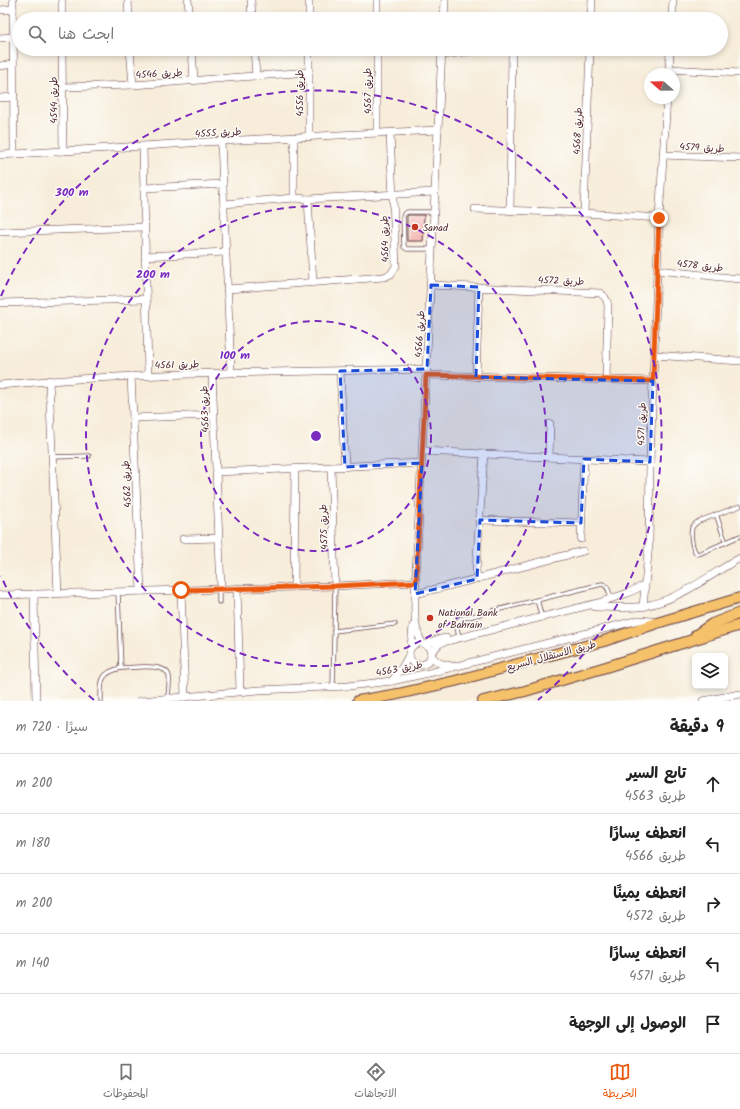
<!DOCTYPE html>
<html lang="ar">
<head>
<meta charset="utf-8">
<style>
	:root { --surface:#fff; --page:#f2f2f2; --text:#222; --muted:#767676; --line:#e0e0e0; --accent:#ea580c }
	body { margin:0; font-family:Kalam,"Playpen Sans Arabic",sans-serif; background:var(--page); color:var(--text); direction:rtl }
	.controls { position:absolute; right:12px; bottom:12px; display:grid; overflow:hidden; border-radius:6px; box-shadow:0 2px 6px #0003 }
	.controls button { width:36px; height:36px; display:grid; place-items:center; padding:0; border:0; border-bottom:1px solid var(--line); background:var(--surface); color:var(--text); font:20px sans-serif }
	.compass { position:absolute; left:644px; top:68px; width:36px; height:36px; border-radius:50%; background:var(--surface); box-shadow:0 2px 6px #0003; rotate:290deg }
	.stop { position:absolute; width:12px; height:12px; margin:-9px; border:3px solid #ea580c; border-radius:50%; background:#fff }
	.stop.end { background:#ea580c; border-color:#fff; box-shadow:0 1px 4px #0008 }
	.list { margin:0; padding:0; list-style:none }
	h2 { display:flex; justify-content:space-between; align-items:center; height:52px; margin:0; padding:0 16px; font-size:17px }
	h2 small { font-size:13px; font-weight:400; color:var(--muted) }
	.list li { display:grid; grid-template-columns:26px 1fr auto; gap:12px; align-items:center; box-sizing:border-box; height:60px; padding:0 16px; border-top:1px solid var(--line) }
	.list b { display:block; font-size:15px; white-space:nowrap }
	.list p { margin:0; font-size:13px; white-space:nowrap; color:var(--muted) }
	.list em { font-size:13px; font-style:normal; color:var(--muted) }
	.icon { flex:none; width:22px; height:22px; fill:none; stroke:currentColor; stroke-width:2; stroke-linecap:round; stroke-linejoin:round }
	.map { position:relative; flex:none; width:740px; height:701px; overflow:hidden; direction:ltr }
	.search { position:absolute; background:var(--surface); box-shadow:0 2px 6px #0003; left:12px; right:12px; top:12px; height:44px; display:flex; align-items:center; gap:10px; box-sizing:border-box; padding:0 14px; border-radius:22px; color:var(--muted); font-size:15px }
	.sheet { height:352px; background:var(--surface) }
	nav { display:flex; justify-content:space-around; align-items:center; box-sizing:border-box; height:56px; border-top:1px solid var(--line); background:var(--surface); font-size:11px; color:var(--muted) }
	nav a { display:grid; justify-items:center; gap:2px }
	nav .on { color:var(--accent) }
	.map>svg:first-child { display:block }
</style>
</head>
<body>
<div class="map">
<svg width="740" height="701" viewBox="0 0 740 701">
	<rect width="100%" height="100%" fill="#fdfcf7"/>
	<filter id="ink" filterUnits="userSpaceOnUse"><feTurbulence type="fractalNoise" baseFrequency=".025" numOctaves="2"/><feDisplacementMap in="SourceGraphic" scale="8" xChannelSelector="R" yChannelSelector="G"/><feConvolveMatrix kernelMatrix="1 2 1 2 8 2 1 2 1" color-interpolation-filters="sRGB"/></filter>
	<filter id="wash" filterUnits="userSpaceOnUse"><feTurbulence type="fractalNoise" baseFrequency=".012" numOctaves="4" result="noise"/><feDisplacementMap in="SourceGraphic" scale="16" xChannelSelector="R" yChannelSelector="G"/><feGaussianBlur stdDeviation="0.9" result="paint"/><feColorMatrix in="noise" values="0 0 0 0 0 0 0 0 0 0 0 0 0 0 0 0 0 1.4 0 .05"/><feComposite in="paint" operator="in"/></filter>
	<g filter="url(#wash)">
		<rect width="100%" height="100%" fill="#f7edda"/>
		<g id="blocks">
			<polygon fill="#f3b0ac" points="408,215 424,215 423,241 407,241 407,216"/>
		</g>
	</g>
	<g filter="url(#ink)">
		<use href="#blocks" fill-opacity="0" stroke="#643e45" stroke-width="1"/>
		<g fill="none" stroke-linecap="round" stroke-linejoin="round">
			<defs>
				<g id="service">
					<polyline points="432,249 407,249 404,247 403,217 404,214 407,212 433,212"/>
					<polyline points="52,457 89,456"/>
					<path d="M740,506L699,521C696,523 693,525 692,528C690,535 692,549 697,554L701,553L740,536"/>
					<polyline points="716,514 726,543"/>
					<polyline points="219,589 219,602"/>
					<polyline points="118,592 121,668"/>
					<polyline points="537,600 542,618"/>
					<polyline points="334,631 395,624"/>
					<path d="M459,637L456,623L460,619L602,584C608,585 609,592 611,598"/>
					<polyline points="333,686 335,586"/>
					<path d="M101,701C101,682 99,673 121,668C132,668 166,662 169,676C170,683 168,692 168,699"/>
				</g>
				<g id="minor">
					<polyline points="13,0 14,154"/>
					<polyline points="62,0 62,19"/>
					<polyline points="128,0 129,19"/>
					<polyline points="188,0 190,19"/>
					<polyline points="251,0 252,19"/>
					<polyline points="309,0 309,19"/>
					<polyline points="377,0 377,19"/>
					<polyline points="0,10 13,9"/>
					<polyline points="444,19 445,0"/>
					<polyline points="591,19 592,0"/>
					<polyline points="672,19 673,0"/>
					<polyline points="0,38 13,37"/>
					<polyline points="62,49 63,151"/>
					<polyline points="130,49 133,85"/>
					<polyline points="192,49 194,81"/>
					<polyline points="254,49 256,76"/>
					<polyline points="309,49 309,137"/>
					<polyline points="377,49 377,133"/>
					<polyline points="442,55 487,49"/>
					<polyline points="0,66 13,64"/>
					<polyline points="669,69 740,73"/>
					<polyline points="669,74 670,49"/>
					<polyline points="63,87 133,85 309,72"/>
					<polyline points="0,98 14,97"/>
					<polyline points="294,138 294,198"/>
					<polyline points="221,141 231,372"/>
					<polyline points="143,147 148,375"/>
					<polyline points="0,155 221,141 438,130"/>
					<polyline points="663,155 740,158"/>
					<polyline points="144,188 223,184"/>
					<polyline points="308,199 313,282"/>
					<polyline points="224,204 294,198 308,199 435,192"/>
					<polyline points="475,209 584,213 659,218"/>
					<polyline points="510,211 512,49"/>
					<polyline points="584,213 590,49"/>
					<polyline points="0,232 144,227"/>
					<polyline points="145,256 226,252"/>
					<polyline points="657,270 740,279"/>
					<path d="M431,285L600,293C605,296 607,299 608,306L606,380"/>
					<polyline points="227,289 384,277 391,274 396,266 390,133"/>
					<polyline points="0,303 146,299"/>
					<polyline points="654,355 740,361"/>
					<polyline points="340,371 345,467"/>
					<polyline points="212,373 221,589"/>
					<polyline points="426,375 653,381"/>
					<polyline points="131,376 141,591"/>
					<polyline points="476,377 479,287"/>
					<polyline points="49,380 58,594"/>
					<path d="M0,385C142,372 284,372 427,369"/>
					<polyline points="133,418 214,415"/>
					<polyline points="423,451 650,462"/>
					<polyline points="549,457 550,424"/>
					<polyline points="331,468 335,586"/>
					<polyline points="216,472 422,463"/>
					<polyline points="480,520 581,523"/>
					<polyline points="183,539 219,538"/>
					<polyline points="581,539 584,459"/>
					<polyline points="477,579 476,571 484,454"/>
					<polyline points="294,587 295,469"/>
					<polyline points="237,588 240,691"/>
					<polyline points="181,590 185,697"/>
					<polyline points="34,594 36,701"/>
					<path d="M415,594C471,581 527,565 583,551"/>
					<polyline points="0,595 335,586 416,582"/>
					<path d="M595,607C610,607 629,609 644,606C680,600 709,575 740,558"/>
					<polyline points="643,607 649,543 650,462 659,218 667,98"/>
					<circle cx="420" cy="654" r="11"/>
					<path d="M422,643C413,626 415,612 415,594L442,49"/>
					<polyline points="426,645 436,640 446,638"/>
					<polyline points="411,647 413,626"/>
					<polyline points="431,653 439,644 443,642 598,603 628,593 644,585"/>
					<polyline points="431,656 439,663 451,666"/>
					<polyline points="392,681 403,666 409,655"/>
					<polyline points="140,701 259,690 348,686 392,681 433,672 639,620 651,621 656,623"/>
					<polyline points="703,701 740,694"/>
				</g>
				<g id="primary">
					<polyline points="696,635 712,624 740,613"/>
					<polyline points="358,701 398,694 455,681 551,655 604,641 657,623 740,598"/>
					<polyline points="483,701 525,691 606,667 740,625"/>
				</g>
			</defs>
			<use href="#service" stroke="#643e45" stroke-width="5"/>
			<use href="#minor" stroke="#643e45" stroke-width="8"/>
			<use href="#primary" stroke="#643e45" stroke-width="12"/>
			<use href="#service" stroke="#fff" stroke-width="3.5"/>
			<use href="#minor" stroke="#fff" stroke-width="7"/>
			<use href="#primary" stroke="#f5c16b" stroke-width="10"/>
		</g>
	</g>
	<g fill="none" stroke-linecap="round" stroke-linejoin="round" filter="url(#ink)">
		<polyline stroke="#ea580c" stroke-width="5" points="181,590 335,586 416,582 426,375 653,381 659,218"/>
	</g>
	<path fill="#1d4ed8" fill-opacity="0.2" stroke="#1d4ed8" stroke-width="3" stroke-dasharray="8 5" stroke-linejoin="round" d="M431,285L479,287L476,377L653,381L650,462L584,459L581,523L480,520L477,579L415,594L422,463L345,467L340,371L427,369Z"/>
	<g fill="none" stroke="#7b2cbf" stroke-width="2" stroke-dasharray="7 5">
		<circle cx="316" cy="436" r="115"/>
		<circle cx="316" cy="436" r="230"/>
		<path d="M94 700A345 345 0 0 1 1 576M1 296A345 345 0 1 1 538 700"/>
	</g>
	<g fill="#c8321e" stroke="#fdfcf7" stroke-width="1.5">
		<circle cx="415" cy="227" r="4"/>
		<circle cx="430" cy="618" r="4"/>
	</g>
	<g text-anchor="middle" stroke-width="3" stroke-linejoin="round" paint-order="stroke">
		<g font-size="10" fill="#4a1f2b" stroke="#fdfcf7">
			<text transform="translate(159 73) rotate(-3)" y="4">طريق 4546</text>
			<text transform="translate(367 91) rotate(-90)" y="4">طريق 4567</text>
			<text transform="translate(299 93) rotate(-90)" y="4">طريق 4556</text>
			<text transform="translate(53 100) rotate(-90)" y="4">طريق 4544</text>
			<text transform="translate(577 131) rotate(-88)" y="4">طريق 4568</text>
			<text transform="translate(218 132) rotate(-3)" y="4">طريق 4555</text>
			<text transform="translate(702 147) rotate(3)" y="4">طريق 4579</text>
			<text transform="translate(384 239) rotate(-92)" y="4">طريق 4564</text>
			<text transform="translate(700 265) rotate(6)" y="4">طريق 4578</text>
			<text transform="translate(561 280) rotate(2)" y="4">طريق 4572</text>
			<text transform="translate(419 334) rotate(-87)" y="4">طريق 4566</text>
			<text transform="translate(177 364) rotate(-2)" y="4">طريق 4561</text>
			<text transform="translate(204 409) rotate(-92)" y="4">طريق 4563</text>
			<text transform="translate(641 424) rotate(-88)" y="4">طريق 4571</text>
			<text transform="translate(126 484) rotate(-93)" y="4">طريق 4562</text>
			<text transform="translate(323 527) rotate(-92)" y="4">طريق 4575</text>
			<text transform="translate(551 655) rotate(-15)" y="4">طريق الاستقلال السريع</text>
			<text transform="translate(399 668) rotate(-11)" y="4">طريق 4563</text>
		</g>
		<g font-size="10" fill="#4a1f2b" stroke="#fdfcf7" text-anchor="start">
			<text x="423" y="231">Sanad</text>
			<text x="438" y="616">National Bank<tspan x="438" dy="12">of Bahrain</tspan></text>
		</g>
	</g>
	<circle cx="316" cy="436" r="6" fill="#7b2cbf" stroke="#fdfcf7" stroke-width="2"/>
	<g font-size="12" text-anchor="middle" font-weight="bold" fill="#7b2cbf" stroke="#fdfcf7" stroke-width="3" stroke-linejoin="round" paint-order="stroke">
		<text x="72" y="196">300 m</text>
		<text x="153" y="278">200 m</text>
		<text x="235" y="359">100 m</text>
	</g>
</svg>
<div class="controls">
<button><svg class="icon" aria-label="layers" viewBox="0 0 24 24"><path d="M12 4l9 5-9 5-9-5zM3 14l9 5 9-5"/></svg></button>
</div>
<svg class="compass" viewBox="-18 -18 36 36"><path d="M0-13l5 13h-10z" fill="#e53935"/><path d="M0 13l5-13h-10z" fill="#767676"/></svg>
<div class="stop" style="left:181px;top:590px"></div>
<div class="stop end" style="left:659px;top:218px"></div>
<div class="search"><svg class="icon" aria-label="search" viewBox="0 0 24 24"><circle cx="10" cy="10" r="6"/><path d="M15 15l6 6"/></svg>ابحث هنا</div>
</div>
<section class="sheet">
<h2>9 دقيقة<small>سيرًا · 720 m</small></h2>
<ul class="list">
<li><svg class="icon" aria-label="ahead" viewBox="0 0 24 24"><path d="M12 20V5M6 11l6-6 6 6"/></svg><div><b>تابع السير</b><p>طريق 4563</p></div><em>200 m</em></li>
<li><svg class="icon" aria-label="left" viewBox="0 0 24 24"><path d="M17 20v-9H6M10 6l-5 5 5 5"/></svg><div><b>انعطف يسارًا</b><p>طريق 4566</p></div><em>180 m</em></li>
<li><svg class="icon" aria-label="right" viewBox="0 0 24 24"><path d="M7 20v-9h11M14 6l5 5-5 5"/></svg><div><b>انعطف يمينًا</b><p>طريق 4572</p></div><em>200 m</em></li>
<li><svg class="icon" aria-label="left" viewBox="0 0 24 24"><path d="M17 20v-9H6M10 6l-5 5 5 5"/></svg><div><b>انعطف يسارًا</b><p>طريق 4571</p></div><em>140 m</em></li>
<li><svg class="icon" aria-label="arrive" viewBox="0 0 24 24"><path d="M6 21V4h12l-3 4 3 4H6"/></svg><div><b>الوصول إلى الوجهة</b></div></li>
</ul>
</section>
<nav>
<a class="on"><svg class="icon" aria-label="map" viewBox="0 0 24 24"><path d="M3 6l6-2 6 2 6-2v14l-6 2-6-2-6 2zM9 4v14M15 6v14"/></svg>الخريطة</a>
<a><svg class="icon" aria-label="directions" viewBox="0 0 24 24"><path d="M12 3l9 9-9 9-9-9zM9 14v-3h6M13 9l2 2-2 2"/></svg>الاتجاهات</a>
<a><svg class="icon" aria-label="saved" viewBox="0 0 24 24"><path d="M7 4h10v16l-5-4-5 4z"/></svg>المحفوظات</a>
</nav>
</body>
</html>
